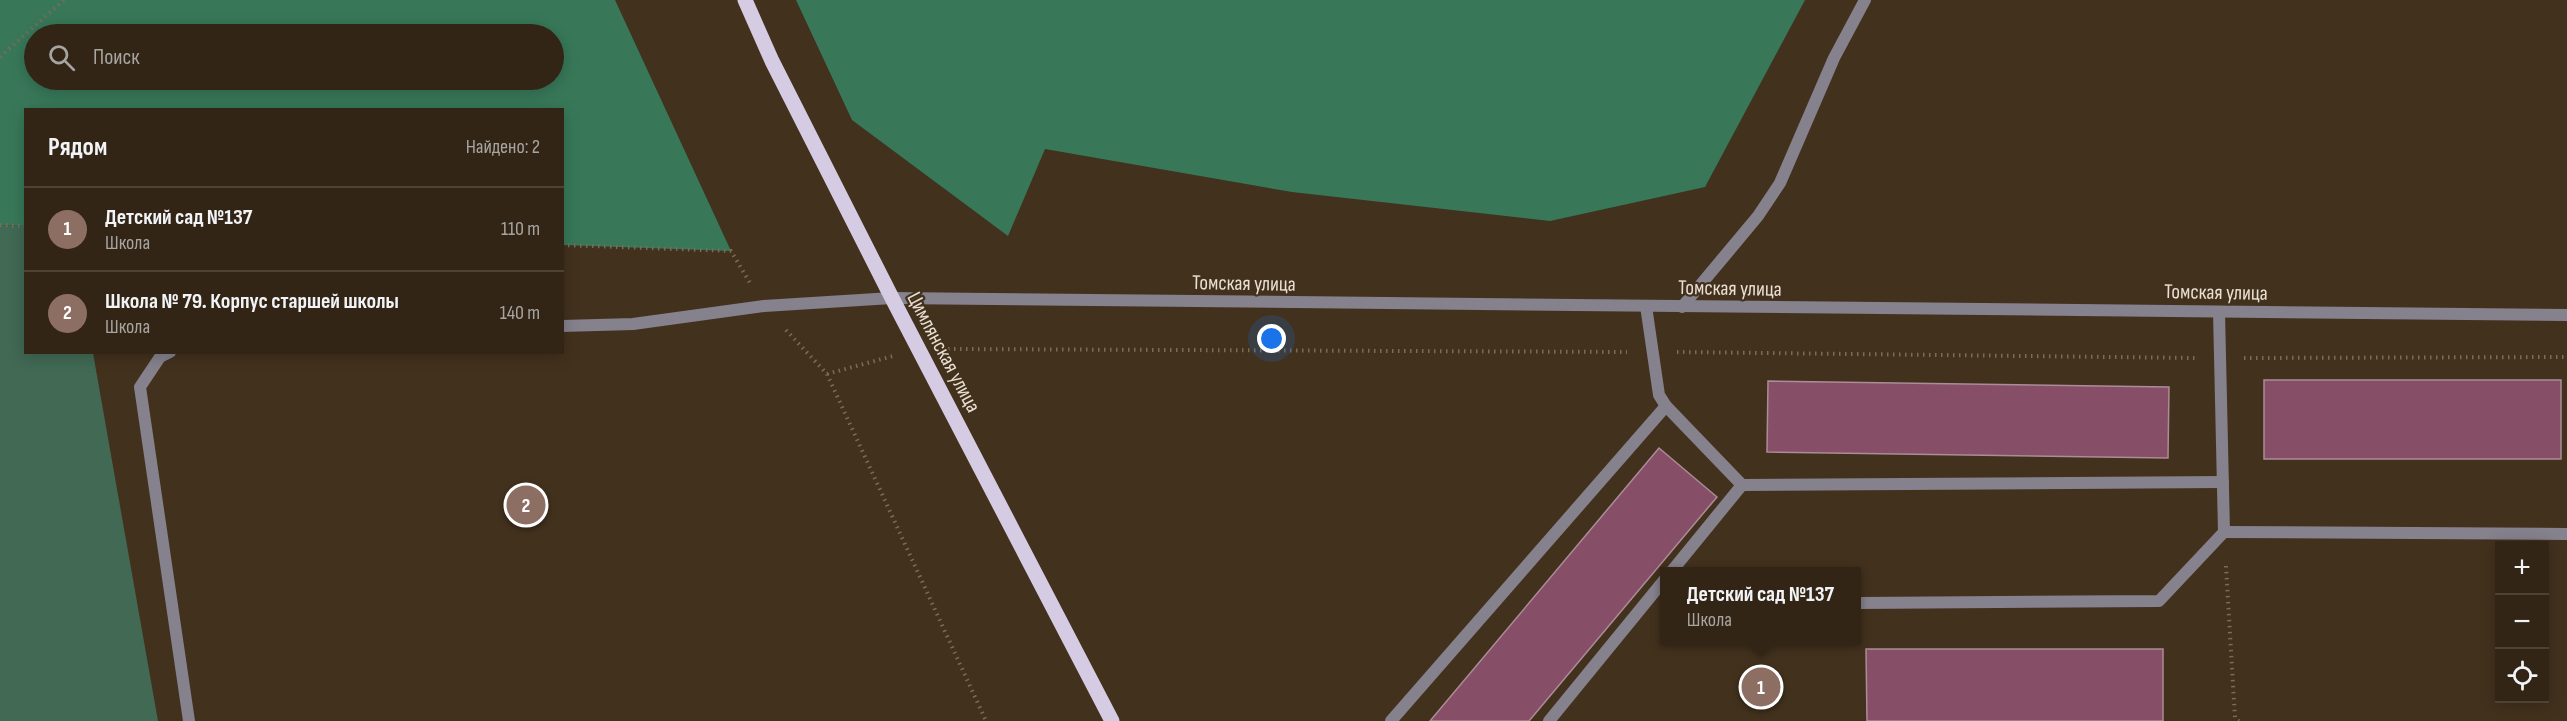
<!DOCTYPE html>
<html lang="ru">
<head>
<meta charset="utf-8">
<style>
	:root { --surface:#322516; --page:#3d3123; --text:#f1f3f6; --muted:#a8a5a1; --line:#4d4235; --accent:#ff9b5b }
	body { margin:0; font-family:"Sofia Sans Condensed",sans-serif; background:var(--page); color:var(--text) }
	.controls { position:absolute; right:18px; bottom:18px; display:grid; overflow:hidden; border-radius:0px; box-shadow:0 3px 15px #0003 }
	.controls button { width:54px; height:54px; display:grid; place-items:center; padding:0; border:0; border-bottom:2px solid var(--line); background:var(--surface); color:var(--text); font:30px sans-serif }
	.you { position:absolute; left:1272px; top:339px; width:21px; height:21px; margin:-15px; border:4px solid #fff; border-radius:50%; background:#1a73e8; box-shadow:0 0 0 9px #1a73e833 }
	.badge { display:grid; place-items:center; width:39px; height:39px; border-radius:50%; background:var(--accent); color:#fff; font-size:20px; font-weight:700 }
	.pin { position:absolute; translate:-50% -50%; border:3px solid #fff; box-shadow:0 2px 6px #0006 }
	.popup { position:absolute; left:1660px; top:567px; width:201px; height:78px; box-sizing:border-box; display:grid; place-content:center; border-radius:0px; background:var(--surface); filter:drop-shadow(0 2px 4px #0005); font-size:20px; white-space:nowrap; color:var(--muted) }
	.popup b { font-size:22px; color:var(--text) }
	.popup::after { content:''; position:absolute; left:50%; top:100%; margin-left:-12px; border:12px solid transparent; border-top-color:var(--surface) }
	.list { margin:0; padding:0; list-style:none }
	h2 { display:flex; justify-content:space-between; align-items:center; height:78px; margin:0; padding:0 24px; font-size:26px }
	h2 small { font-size:20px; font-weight:400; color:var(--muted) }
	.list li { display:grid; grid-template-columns:39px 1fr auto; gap:18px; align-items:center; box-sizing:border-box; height:84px; padding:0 24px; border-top:2px solid var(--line) }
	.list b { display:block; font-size:22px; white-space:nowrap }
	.list p { margin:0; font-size:20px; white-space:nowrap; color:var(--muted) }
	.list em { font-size:20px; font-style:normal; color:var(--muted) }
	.icon { flex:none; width:33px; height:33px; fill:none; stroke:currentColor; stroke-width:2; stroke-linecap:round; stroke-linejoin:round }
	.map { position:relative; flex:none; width:2567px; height:721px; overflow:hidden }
	.search { position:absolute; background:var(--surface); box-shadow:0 3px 15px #0003; left:24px; top:24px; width:540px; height:66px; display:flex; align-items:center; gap:15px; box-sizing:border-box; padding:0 21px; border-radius:33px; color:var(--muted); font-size:22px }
	.panel { position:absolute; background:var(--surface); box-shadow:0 3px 15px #0003; left:24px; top:108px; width:540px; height:246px; border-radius:0px }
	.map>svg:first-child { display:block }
</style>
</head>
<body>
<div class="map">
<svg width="2567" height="721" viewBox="0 0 2567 721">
	<rect width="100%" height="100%" fill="#42311d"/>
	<polygon fill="#416954" points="0,225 25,226 26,352 93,353 158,721 0,721"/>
	<g fill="#387859" fill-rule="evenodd">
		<path d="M0,0H615L731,251L563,245L562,110H26L25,226L0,225ZM34,34H554V80H34Z"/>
		<polygon points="796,0 1805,0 1705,187 1550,221 1292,192 1045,149 1008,236 852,120"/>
	</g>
	<g fill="#874f67" stroke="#ab8c98" stroke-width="1.5">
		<rect x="2264" y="380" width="297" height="79"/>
		<polygon points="1768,381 2169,387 2168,458 1767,452"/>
		<polygon points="1659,448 1717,497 1529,721 1430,721"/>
		<polygon points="1866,649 2163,649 2163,721 1867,721"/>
	</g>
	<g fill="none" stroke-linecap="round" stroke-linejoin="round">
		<g stroke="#7b6c5a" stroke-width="4" stroke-dasharray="1.5 4.5" stroke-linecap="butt">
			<polyline points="0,57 64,0"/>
			<polyline points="0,225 26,226"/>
			<polyline points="562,245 731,251 750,283"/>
			<polyline points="786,330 827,374 986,721"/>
			<polyline points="948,349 1627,352"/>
			<polyline points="1677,352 2197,358"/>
			<polyline points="2244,358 2567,357"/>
			<polyline points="827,374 893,356"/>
			<polyline points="2226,566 2235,718 2239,721"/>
		</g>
		<g stroke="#85818d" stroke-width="12">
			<polyline points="1646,306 1659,395 1666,406 1742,485 2223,482"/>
			<polyline points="1682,307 1758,216 1780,183 1834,58 1865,0"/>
			<polyline points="562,326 633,324 764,306 892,298"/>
			<polyline points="170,352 160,357 140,387 189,721"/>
			<polyline points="2224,532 2567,534"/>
			<polyline points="1671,572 1742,485"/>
			<polyline points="1858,603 2159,601 2224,532 2219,312"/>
			<polyline points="1391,721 1666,406"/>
			<polyline points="1549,721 1665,579"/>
		</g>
		<polyline stroke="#85818d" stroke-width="12" points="892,298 2567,315"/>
		<polyline stroke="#d5cce4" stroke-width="15" points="745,0 772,61 892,298 1112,721"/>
	</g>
	<g text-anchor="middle" stroke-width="4.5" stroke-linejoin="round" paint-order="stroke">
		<g font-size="21" fill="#eadfd2" stroke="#42311d">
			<text transform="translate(1244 283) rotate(1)" y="7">Томская улица</text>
			<text transform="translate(1730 288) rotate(1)" y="7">Томская улица</text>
			<text transform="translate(2216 292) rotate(1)" y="7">Томская улица</text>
			<text transform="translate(944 352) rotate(62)" y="7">Цимлянская улица</text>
		</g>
	</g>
</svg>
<div class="controls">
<button>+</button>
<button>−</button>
<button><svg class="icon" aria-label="locate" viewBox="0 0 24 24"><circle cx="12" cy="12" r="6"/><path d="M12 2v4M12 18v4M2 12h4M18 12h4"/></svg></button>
</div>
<div class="you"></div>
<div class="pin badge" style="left:1761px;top:687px;background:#8d6e63">1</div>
<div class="popup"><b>Детский сад №137</b>Школа</div>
<div class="pin badge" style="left:526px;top:505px;background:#8d6e63">2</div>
<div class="search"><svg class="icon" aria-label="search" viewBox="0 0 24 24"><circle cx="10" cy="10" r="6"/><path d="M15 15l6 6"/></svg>Поиск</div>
<section class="panel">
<h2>Рядом<small>Найдено: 2</small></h2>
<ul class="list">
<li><span class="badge" style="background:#8d6e63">1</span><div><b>Детский сад №137</b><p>Школа</p></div><em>110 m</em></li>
<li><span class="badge" style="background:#8d6e63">2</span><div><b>Школа № 79. Корпус старшей школы</b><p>Школа</p></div><em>140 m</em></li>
</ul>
</section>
</div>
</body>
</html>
